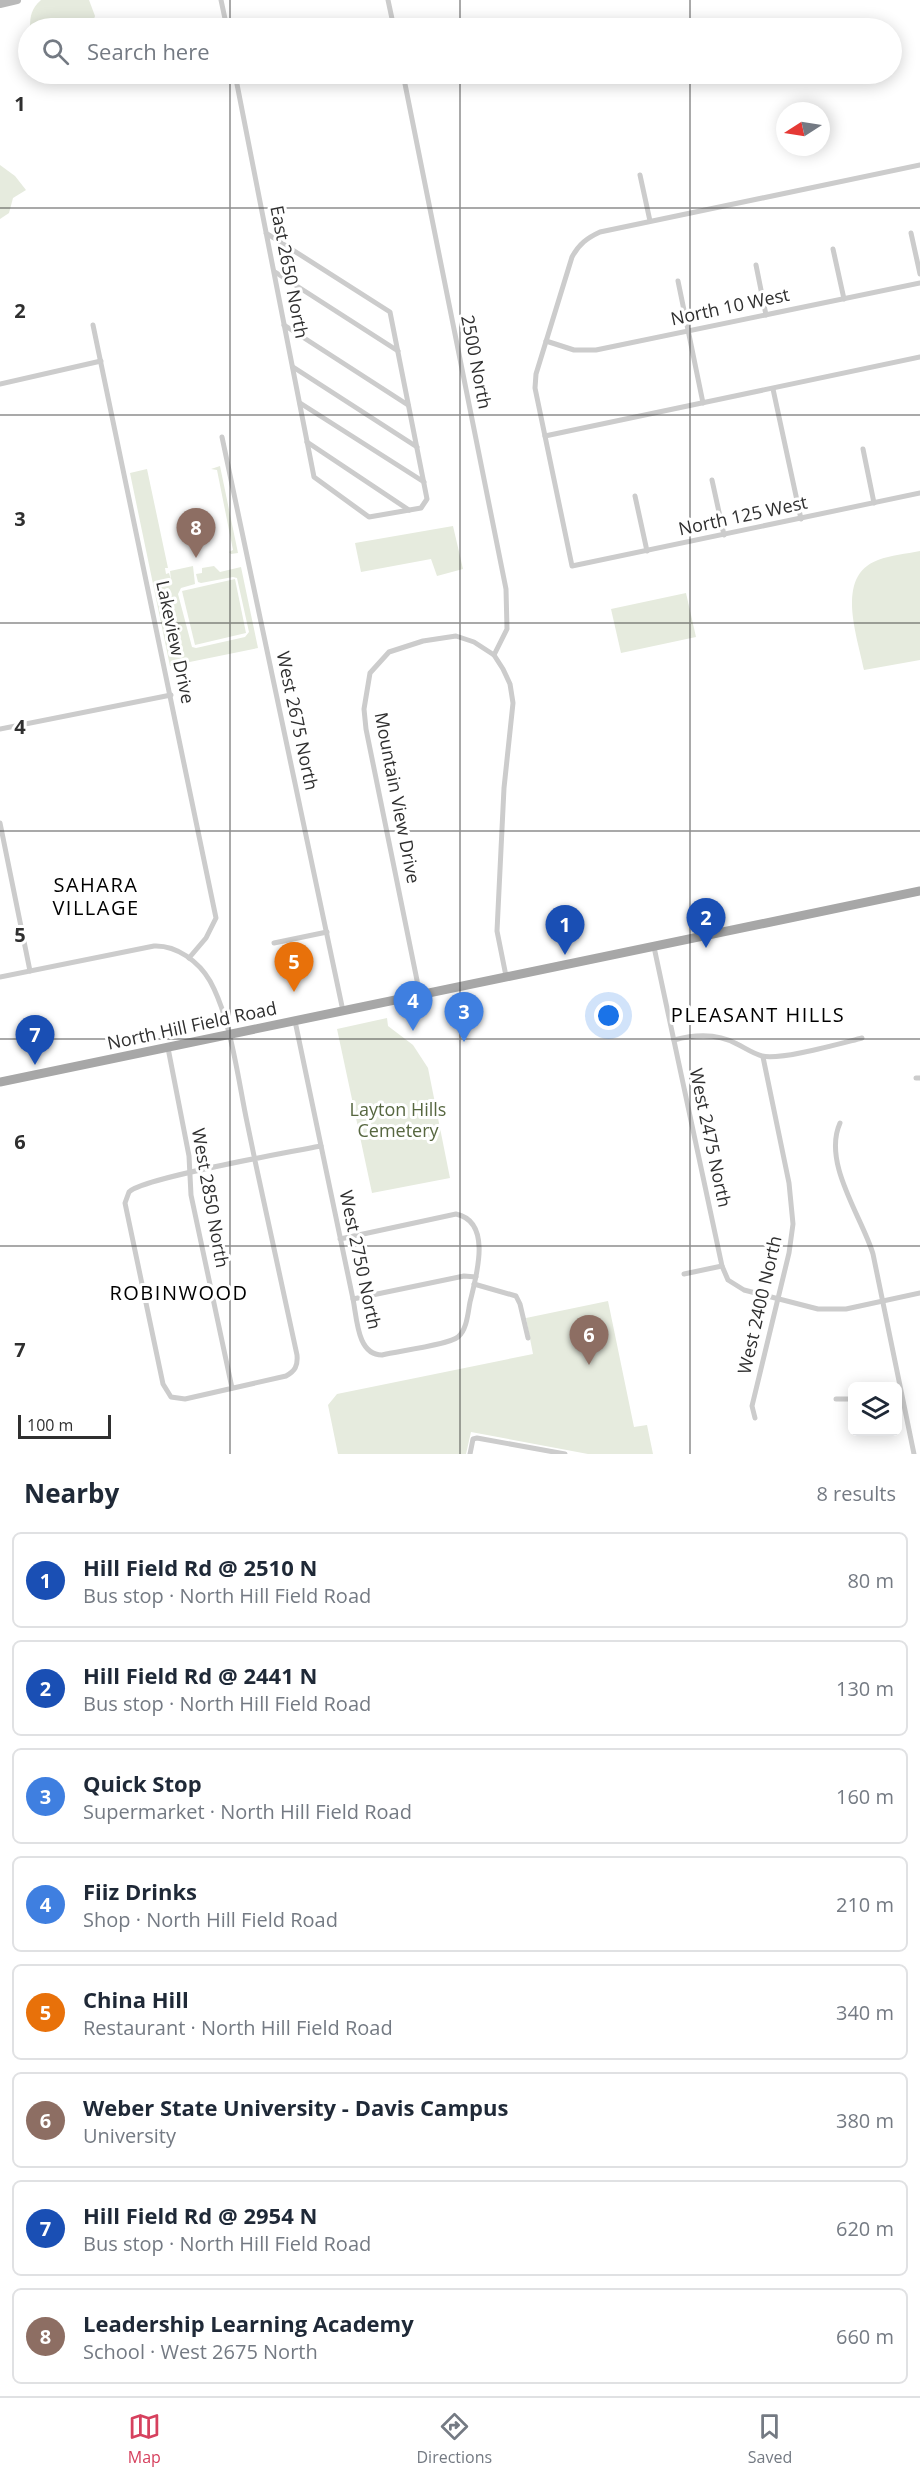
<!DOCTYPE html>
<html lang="en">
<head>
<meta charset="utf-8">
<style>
	:root { --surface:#fff; --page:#f2f2f3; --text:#1f2937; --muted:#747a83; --line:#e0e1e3; --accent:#d6415e }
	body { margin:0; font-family:"Open Sans",sans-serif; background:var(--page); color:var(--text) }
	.controls { position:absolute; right:18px; bottom:18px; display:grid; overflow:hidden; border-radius:9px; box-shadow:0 3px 15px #0003 }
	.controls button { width:54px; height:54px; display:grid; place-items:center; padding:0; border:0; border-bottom:2px solid var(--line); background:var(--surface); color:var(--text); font:30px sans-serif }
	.compass { position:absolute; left:776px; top:102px; width:54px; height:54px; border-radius:50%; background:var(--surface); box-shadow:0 3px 15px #0003; rotate:258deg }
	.scale { position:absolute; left:18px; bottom:15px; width:93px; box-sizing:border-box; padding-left:6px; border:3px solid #2f2f2f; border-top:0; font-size:16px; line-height:21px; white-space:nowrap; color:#2f2f2f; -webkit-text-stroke:4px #fff; paint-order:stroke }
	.you { position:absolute; left:609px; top:1016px; width:21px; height:21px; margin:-15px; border:4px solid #fff; border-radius:50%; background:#1a73e8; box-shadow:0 0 0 9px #1a73e833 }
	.badge { display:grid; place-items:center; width:39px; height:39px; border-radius:50%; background:var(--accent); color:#fff; font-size:20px; font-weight:700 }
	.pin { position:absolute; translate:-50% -50px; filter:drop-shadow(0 2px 3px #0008) }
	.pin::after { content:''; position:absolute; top:32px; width:21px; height:18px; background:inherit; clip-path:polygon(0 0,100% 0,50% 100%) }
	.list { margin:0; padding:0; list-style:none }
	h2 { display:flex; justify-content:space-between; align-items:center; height:78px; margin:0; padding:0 24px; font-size:26px }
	h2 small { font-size:20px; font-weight:400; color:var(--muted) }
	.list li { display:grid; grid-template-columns:39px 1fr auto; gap:18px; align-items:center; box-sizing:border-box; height:96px; margin:0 12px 12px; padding:0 12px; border:2px solid var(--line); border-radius:9px }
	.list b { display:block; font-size:22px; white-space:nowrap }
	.list p { margin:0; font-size:20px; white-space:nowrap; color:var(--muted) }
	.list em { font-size:20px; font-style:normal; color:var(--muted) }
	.icon { flex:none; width:33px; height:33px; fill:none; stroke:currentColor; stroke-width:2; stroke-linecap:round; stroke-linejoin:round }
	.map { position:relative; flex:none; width:920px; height:1454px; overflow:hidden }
	.search { position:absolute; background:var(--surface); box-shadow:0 3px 15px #0003; left:18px; right:18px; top:18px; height:66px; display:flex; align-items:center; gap:15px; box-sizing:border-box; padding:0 21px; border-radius:33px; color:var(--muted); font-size:22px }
	.sheet { height:942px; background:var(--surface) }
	nav { display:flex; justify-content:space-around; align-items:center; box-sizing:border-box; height:84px; border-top:2px solid var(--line); background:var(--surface); font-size:16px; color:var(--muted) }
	nav a { display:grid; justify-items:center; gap:3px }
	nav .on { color:var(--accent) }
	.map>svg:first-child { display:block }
</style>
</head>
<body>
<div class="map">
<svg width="920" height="1454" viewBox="0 0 920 1454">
	<rect width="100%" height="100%" fill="#fff"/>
	<g fill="#e6ebde">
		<path d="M41,0H89L95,16L91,28H30C30,16 31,9 41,0Z"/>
		<polygon points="0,165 15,176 26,190 13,198 9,213 0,219"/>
		<polygon points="220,466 238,553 231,554 229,552 233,550 217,470 211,469"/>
		<polygon points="147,469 168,568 165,568 166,574 169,573 171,580 170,571 193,566 195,584 181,588 178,594 192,647 196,648 245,637 249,632 237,578 233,577 201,583 198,582 196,574 202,573 202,568 214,566 220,572 241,567 258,648 170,666 130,473"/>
		<polygon points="453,526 463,569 437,576 431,559 361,572 355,543"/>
		<path d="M920,551V660L864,670C858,637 834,576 878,560C891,555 906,554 920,551Z"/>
		<polygon points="235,579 246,633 195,645 182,591"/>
		<polygon points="686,593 696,637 621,653 611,609"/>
		<polygon points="387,1018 388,1026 413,1045 428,1068 450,1178 372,1193 337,1029"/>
		<polygon points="608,1301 634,1427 647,1425 653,1454 588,1454 471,1432 466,1454 338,1454 328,1405 337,1394 533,1354 526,1318"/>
	</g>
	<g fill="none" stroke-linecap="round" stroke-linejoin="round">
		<g stroke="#ccc" stroke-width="5">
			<polyline points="221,0 227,28"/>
			<polyline points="388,0 394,28"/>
			<polyline points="235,74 314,477 369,517 421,508 427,499 390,312 266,233"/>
			<polyline points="403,74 506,589 507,629 494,655"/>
			<path d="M920,165L600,232C587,238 579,244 572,257L536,374L535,388L572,566L920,493"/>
			<polyline points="640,175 650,221"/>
			<polyline points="911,233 920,274"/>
			<polyline points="833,249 844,299"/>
			<polyline points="756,265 766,315"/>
			<polyline points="275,272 398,351"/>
			<polyline points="678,281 703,403"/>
			<polyline points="93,325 216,918 206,938 189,958"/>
			<polyline points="284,325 408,405"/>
			<polyline points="546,341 574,350 596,350 920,283"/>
			<polyline points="293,367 417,447"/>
			<polyline points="0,384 101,361"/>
			<polyline points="773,389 801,519"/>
			<polyline points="300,403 424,482"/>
			<polyline points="545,436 920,357"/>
			<polyline points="222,437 343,1011"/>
			<polyline points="307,442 409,510"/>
			<polyline points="863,449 874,503"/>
			<polyline points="712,480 724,535"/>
			<polyline points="635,496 647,551"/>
			<polyline points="0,729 171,695"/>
			<polyline points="0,823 30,971"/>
			<polyline points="274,943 327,932"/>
			<polyline points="654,947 722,1266 728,1280 744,1290 818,1309 846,1309 920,1293"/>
			<path d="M0,977L154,946C177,945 199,962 210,981C231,1019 238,1079 247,1122C263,1200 280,1278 297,1355C298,1366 295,1371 286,1376L185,1399L171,1397L163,1384L125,1203L129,1192C142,1178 286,1153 315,1147L321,1146"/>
			<polyline points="420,995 366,729 364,709 370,673 389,652 423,641 456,636 474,642 494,655 503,669 510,684 513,703 504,788 497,931 506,976"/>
			<path d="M295,1021L353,1299C357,1318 357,1355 382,1355C398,1351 448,1345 458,1337C467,1330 468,1312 470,1302C476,1277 493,1222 456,1214L340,1239"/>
			<path d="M674,1040C696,1034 717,1033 737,1044C745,1048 754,1054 762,1056C780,1061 842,1043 862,1038"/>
			<polyline points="168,1048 189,1156 191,1195 232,1388"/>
			<polyline points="916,1078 920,1078"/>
			<path d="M840,1123C822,1163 862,1217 873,1254L914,1454"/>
			<polyline points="684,1274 722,1266"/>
			<polyline points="474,1284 516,1296 520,1304 528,1338"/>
			<polyline points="353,1299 464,1276 476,1277"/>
			<polyline points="836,1399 852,1399"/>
			<polyline points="755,1418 752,1406 789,1253 793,1224 789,1183 763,1057"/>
			<polyline points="470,1454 473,1439 477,1438 565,1454"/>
		</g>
		<polyline stroke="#b9b9b9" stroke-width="8" points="0,4 17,0"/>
		<polyline stroke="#a7a7a7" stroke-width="9" points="0,1082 920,891"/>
	</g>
	<path fill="none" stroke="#2f2f2f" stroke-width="1.5" stroke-opacity="0.55" d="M230,0V28M460,0V28M690,0V28M230,74V1454M460,74V1454M690,74V1454M0,208H920M0,415H920M0,623H920M0,831H920M0,1039H920M0,1246H920"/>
	<g text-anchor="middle" stroke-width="6" stroke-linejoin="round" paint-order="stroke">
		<g font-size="18" fill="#2f2f2f" stroke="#fff">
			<text transform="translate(289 272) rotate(79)" y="6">East 2650 North</text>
			<text transform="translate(730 307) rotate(-12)" y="6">North 10 West</text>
			<text transform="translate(476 362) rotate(79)" y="6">2500 North</text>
			<text transform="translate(743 516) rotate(-12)" y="6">North 125 West</text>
			<text transform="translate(175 642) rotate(78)" y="6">Lakeview Drive</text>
			<text transform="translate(297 721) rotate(78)" y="6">West 2675 North</text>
			<text transform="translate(397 798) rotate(79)" y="6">Mountain View Drive</text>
			<text transform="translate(192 1026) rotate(-12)" y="6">North Hill Field Road</text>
			<text transform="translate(710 1138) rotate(78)" y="6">West 2475 North</text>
			<text transform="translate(210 1198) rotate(80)" y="6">West 2850 North</text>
			<text transform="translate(360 1260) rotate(78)" y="6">West 2750 North</text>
			<text transform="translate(760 1305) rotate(-77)" y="6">West 2400 North</text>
		</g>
		<g font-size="18" fill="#576740" stroke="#fff">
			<text x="398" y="1116">Layton Hills<tspan x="398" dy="21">Cemetery</tspan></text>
		</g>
		<g font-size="20" letter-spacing="1.5" fill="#000" stroke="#fff">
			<text x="96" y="892">SAHARA<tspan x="96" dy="23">VILLAGE</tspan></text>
			<text x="758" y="1022">PLEASANT HILLS</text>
			<text x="179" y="1300">ROBINWOOD</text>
		</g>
	</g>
	<g font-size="20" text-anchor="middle" font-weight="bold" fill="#2f2f2f" stroke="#fff" stroke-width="6" stroke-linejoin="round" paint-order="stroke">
		<text x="20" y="111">1</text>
		<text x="20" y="318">2</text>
		<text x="20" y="526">3</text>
		<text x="20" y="734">4</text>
		<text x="20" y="942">5</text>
		<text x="20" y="1149">6</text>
		<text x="20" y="1357">7</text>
	</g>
</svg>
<div class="controls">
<button><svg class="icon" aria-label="layers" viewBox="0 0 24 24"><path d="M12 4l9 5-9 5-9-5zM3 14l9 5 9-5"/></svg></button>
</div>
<svg class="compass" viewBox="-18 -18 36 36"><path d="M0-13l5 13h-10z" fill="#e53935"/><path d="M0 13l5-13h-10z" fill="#747a83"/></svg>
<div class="scale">100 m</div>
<div class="you"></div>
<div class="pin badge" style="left:565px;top:955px;background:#1a4fb4">1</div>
<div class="pin badge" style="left:706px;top:948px;background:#1a4fb4">2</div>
<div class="pin badge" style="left:464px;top:1042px;background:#3f7fe0">3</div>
<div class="pin badge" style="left:413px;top:1031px;background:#3f7fe0">4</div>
<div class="pin badge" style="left:294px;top:992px;background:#e8710a">5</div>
<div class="pin badge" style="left:589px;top:1365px;background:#8d6e63">6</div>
<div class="pin badge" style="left:35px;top:1065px;background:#1a4fb4">7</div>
<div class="pin badge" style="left:196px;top:558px;background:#8d6e63">8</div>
<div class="search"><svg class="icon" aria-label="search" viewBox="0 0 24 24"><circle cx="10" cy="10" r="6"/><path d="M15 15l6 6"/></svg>Search here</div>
</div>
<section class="sheet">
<h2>Nearby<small>8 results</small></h2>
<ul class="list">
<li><span class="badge" style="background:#1a4fb4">1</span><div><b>Hill Field Rd @ 2510 N</b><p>Bus stop · North Hill Field Road</p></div><em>80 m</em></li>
<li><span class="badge" style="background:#1a4fb4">2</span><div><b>Hill Field Rd @ 2441 N</b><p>Bus stop · North Hill Field Road</p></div><em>130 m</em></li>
<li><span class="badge" style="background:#3f7fe0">3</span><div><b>Quick Stop</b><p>Supermarket · North Hill Field Road</p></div><em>160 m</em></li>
<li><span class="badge" style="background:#3f7fe0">4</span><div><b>Fiiz Drinks</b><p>Shop · North Hill Field Road</p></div><em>210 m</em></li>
<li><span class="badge" style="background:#e8710a">5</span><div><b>China Hill</b><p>Restaurant · North Hill Field Road</p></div><em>340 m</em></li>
<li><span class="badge" style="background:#8d6e63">6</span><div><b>Weber State University - Davis Campus</b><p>University</p></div><em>380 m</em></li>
<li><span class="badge" style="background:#1a4fb4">7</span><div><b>Hill Field Rd @ 2954 N</b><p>Bus stop · North Hill Field Road</p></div><em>620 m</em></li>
<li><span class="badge" style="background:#8d6e63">8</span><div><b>Leadership Learning Academy</b><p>School · West 2675 North</p></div><em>660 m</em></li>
</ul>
</section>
<nav>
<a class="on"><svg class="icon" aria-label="map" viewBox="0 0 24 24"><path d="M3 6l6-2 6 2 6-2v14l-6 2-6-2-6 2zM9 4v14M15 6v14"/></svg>Map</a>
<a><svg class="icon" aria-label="directions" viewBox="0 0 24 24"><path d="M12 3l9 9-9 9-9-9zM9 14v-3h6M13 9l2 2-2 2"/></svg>Directions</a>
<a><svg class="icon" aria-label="saved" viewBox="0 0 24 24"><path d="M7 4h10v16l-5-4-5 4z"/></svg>Saved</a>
</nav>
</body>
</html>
